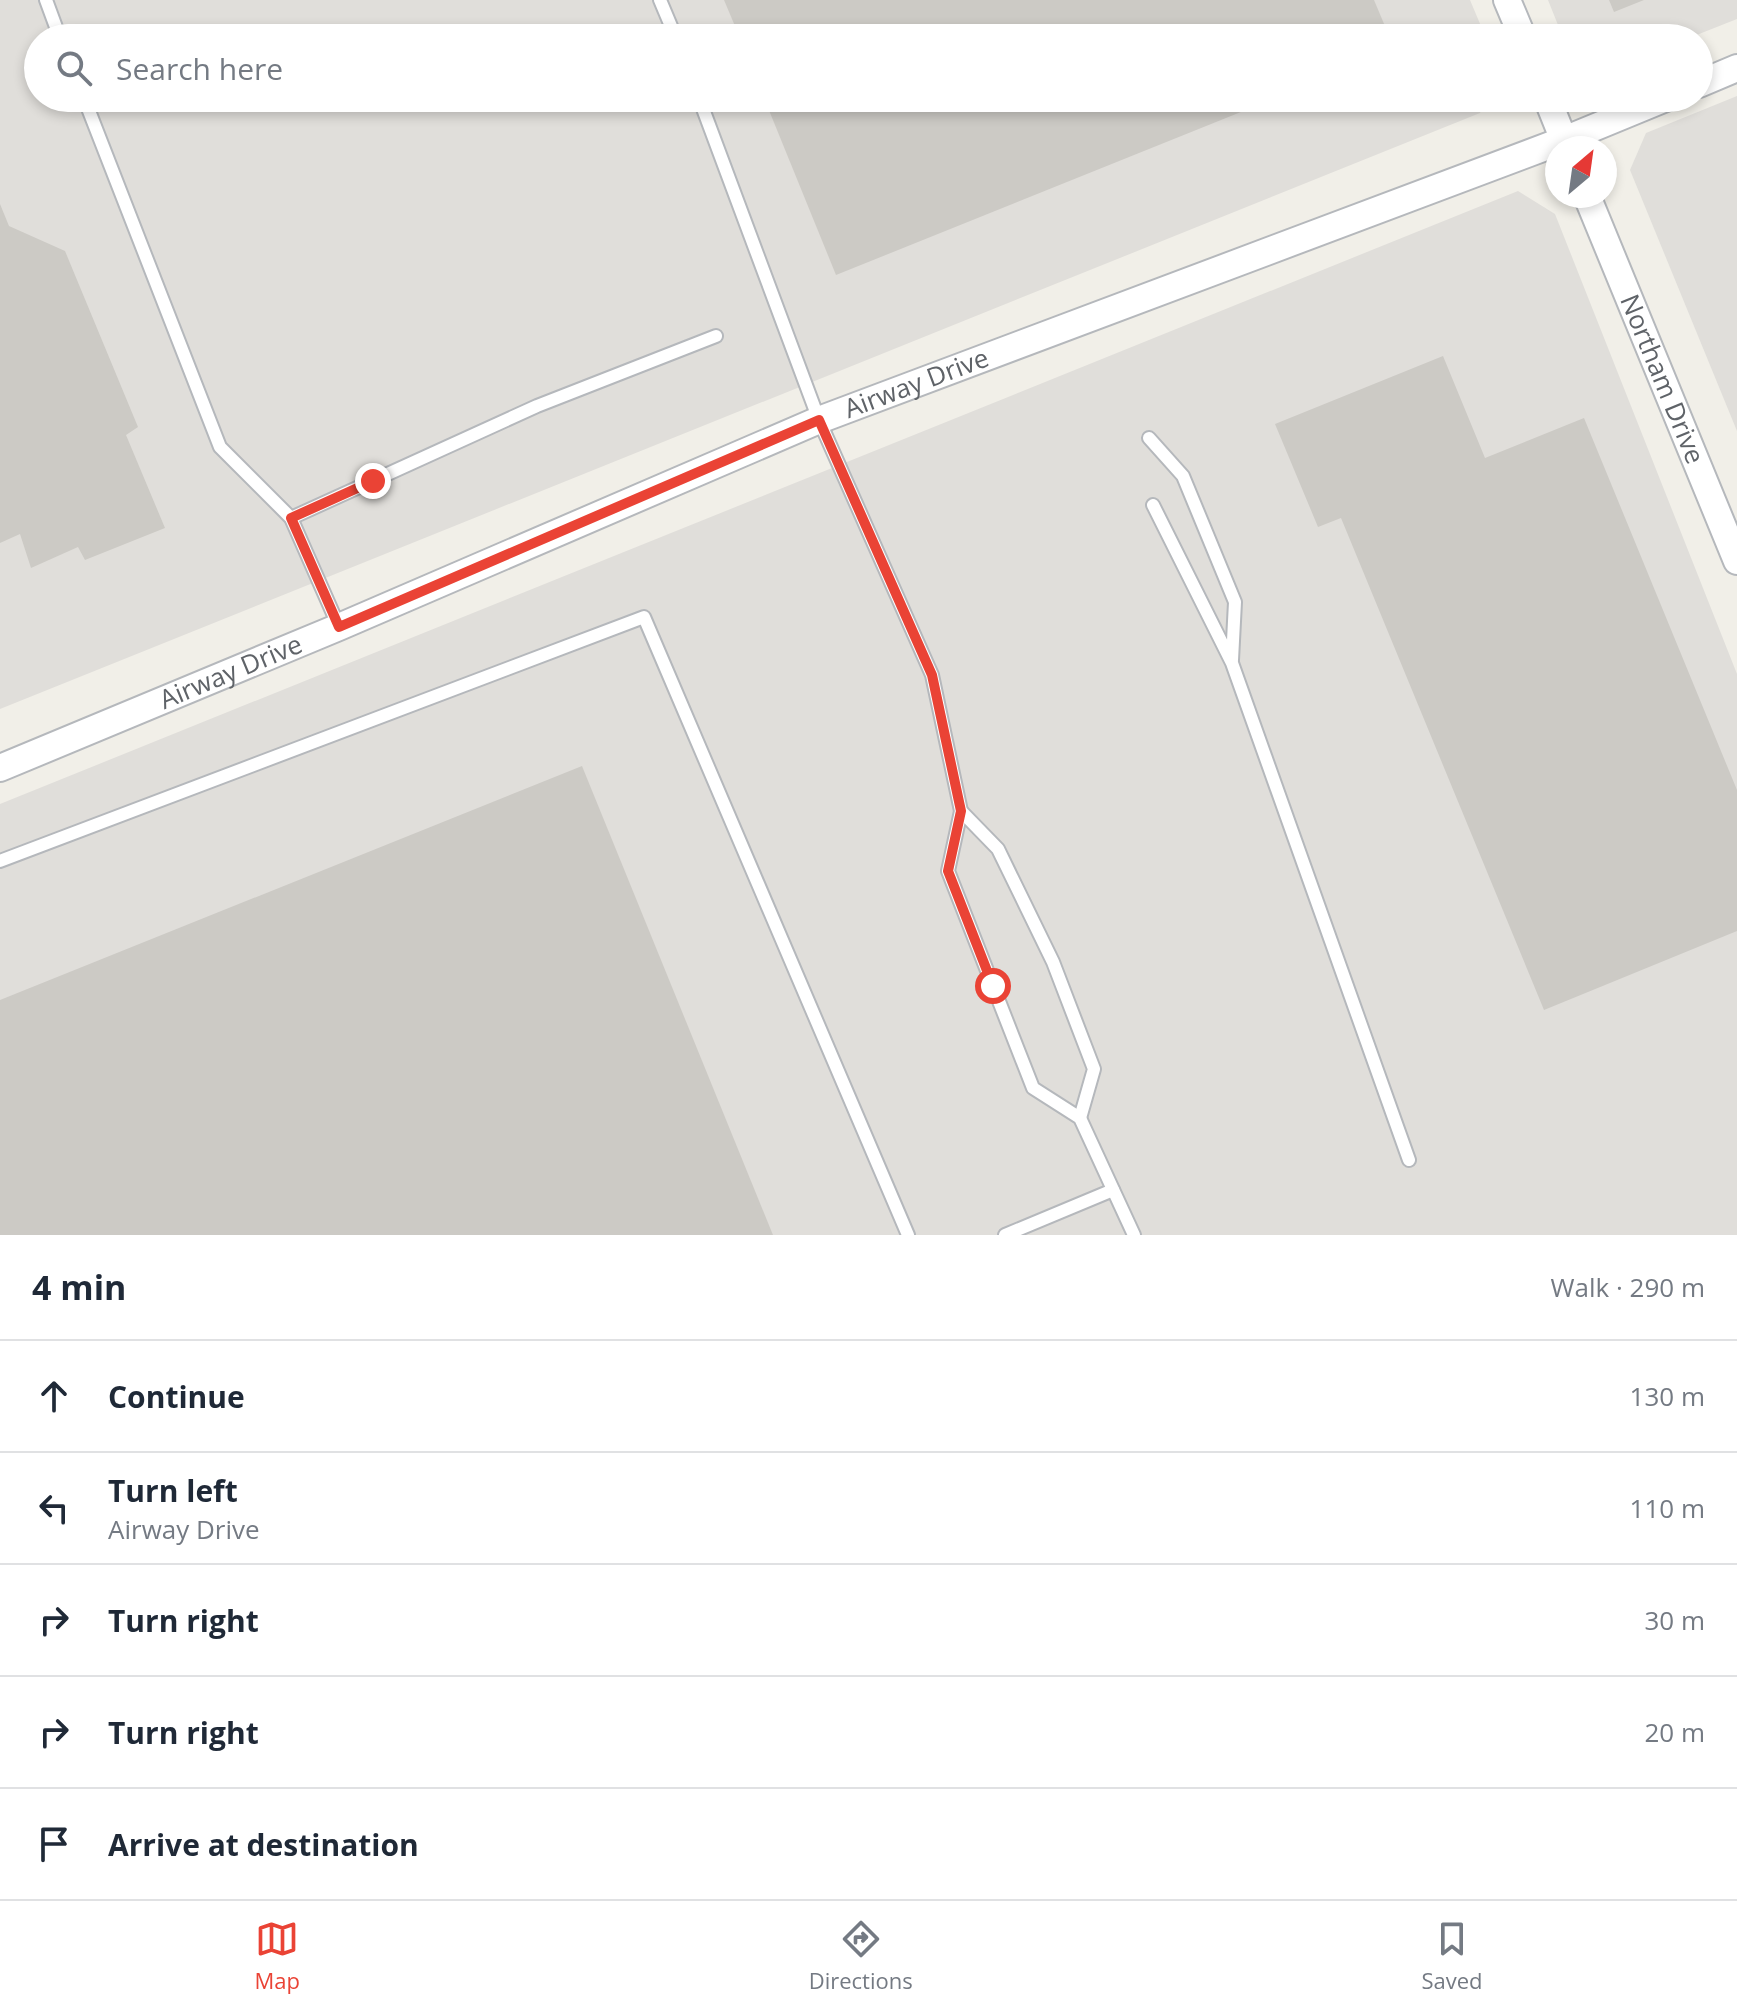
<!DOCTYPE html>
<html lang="en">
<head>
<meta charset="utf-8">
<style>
	:root { --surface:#fff; --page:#f2f2f3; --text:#1f2937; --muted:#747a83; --line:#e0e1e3; --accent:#ea4335 }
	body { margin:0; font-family:"Open Sans",sans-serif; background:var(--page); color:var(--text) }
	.compass { position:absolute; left:1545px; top:136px; width:72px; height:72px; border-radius:50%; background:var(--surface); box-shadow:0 4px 12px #0003; rotate:29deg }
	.stop { position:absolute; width:24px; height:24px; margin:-18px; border:6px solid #ea4335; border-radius:50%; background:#fff }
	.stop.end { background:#ea4335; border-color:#fff; box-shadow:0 2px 8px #0008 }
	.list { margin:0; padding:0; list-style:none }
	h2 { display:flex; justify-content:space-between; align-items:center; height:104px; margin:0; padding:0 32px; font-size:34px }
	h2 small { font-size:26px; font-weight:400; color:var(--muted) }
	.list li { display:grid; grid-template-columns:52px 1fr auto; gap:24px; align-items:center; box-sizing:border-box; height:112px; padding:0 32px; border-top:2px solid var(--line) }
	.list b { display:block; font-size:30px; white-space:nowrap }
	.list p { margin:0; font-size:26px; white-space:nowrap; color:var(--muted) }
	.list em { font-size:26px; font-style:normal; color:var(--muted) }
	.icon { flex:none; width:44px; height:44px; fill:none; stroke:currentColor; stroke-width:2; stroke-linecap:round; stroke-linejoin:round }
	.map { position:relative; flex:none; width:1737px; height:1235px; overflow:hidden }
	.search { position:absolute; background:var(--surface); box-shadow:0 4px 12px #0003; left:24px; right:24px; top:24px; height:88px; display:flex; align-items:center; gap:20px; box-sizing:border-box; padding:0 28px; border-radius:44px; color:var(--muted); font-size:30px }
	.sheet { height:664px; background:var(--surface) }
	nav { display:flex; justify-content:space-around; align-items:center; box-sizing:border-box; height:112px; border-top:2px solid var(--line); background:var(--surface); font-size:22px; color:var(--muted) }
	nav a { display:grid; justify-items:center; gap:4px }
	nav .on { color:var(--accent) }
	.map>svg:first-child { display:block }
</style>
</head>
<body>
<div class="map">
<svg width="1737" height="1235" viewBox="0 0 1737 1235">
	<rect width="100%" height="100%" fill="#f1efe8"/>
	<g fill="#e0deda">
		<polygon points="0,0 1470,0 1486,38 38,38 38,98 1487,98 1480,113 0,709"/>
		<polygon points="1548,0 1737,0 1737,19 1689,38 1575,38 1560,30"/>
		<polygon points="1737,96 1737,431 1630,170 1646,133"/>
		<polygon points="1518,191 1555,214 1737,674 1737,1235 0,1235 0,804"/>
	</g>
	<g fill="#cccac5">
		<polygon points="724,0 1374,0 1390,38 740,38"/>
		<polygon points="1609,0 1644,0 1614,12"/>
		<polygon points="764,98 1276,98 836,275"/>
		<polygon points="0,204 9,226 65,251 138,427 126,435 165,528 85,560 78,547 31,568 20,534 0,543"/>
		<polygon points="1443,356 1485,458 1584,418 1737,790 1737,931 1544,1010 1341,518 1318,527 1275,424"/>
		<polygon points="582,766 773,1235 0,1235 0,1000"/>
	</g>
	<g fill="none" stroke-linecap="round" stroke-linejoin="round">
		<defs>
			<g id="lane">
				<polyline points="46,0 60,38"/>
				<polyline points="660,0 676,38"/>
				<polyline points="84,98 220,447 291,518 339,627"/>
				<polyline points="699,98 819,420 932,675 961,811 948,871 1033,1088 1080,1118 1134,1235"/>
				<polyline points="1149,438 1183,476 1235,602 1232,660"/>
				<polyline points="1153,505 1232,663 1409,1160"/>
				<polyline points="291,518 537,406 716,336"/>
				<polyline points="961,811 998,849 1053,962 1094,1069 1080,1118"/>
				<polyline points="0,861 644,617 908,1235"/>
				<polyline points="1005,1235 1113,1190"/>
			</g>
			<g id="street">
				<polyline points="1507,0 1523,38"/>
				<polyline points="1699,84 1737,68"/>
				<polyline points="1547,98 1567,148"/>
				<path id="s1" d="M1587,196L1737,561"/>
				<path id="s2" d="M0,768L339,627L819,420L1564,140L1666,98"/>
			</g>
		</defs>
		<use href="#lane" stroke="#b5b8bc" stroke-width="16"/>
		<use href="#street" stroke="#b5b8bc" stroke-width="30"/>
		<use href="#lane" stroke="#fff" stroke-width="12"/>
		<use href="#street" stroke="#fff" stroke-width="26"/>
	</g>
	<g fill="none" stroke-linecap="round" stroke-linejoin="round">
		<polyline stroke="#ea4335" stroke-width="10" points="373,481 291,518 339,627 819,420 932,675 961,811 948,871 993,986"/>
	</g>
	<g text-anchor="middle" stroke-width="6" stroke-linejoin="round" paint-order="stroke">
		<g font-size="26" fill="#5f6368" stroke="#fff">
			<text dy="9" stroke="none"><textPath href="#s1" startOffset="198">Northam Drive</textPath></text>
			<text dy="9" stroke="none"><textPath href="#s2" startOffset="994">Airway Drive</textPath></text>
			<text dy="9" stroke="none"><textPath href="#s2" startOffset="250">Airway Drive</textPath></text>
		</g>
	</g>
</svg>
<svg class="compass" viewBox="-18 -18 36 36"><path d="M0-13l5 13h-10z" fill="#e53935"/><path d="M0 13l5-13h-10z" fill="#747a83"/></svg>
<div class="stop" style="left:993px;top:986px"></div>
<div class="stop end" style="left:373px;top:481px"></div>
<div class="search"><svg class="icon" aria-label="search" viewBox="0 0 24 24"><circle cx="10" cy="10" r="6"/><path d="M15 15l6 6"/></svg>Search here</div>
</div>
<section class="sheet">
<h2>4 min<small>Walk · 290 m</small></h2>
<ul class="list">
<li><svg class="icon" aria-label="ahead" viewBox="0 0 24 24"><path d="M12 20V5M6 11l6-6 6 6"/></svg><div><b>Continue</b></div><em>130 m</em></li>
<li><svg class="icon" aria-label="left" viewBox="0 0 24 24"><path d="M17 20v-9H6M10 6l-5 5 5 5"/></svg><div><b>Turn left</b><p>Airway Drive</p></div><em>110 m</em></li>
<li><svg class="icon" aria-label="right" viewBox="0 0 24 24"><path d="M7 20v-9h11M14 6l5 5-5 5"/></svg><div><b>Turn right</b></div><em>30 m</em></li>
<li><svg class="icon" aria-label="right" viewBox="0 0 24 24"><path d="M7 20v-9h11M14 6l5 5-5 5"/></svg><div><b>Turn right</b></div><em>20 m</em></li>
<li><svg class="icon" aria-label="arrive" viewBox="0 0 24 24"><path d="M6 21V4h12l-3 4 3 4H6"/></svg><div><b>Arrive at destination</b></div></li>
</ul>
</section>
<nav>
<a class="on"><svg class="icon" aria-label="map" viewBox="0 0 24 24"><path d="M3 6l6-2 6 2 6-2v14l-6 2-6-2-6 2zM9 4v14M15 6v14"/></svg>Map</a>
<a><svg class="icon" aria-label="directions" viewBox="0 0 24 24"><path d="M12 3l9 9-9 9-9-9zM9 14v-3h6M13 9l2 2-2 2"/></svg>Directions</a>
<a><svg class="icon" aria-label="saved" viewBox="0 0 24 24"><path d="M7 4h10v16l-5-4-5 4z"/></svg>Saved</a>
</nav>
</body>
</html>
